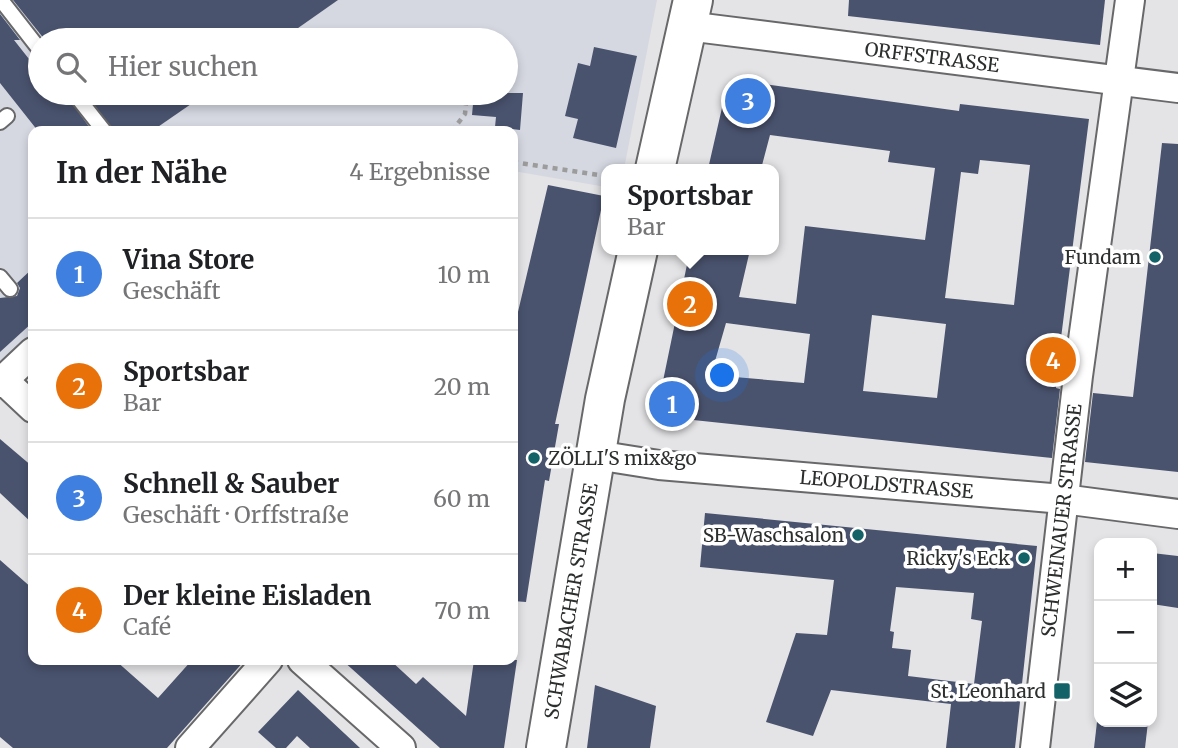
<!DOCTYPE html>
<html lang="de">
<head>
<meta charset="utf-8">
<style>
	:root { --surface:#fff; --page:#f6f6f6; --text:#202124; --muted:#757577; --line:#e0e0e0; --accent:#136268 }
	body { margin:0; font-family:Merriweather,serif; background:var(--page); color:var(--text) }
	.controls { position:absolute; right:21px; bottom:21px; display:grid; overflow:hidden; border-radius:14px; box-shadow:0 4px 10px #0003 }
	.controls button { width:63px; height:63px; display:grid; place-items:center; padding:0; border:0; border-bottom:2px solid var(--line); background:var(--surface); color:var(--text); font:35px sans-serif }
	.you { position:absolute; left:723px; top:376px; width:24px; height:24px; margin:-18px; border:5px solid #fff; border-radius:50%; background:#1a73e8; box-shadow:0 0 0 10px #1a73e833 }
	.badge { display:grid; place-items:center; width:46px; height:46px; border-radius:50%; background:var(--accent); color:#fff; font-size:23px; font-weight:700 }
	.pin { position:absolute; translate:-50% -50%; border:4px solid #fff; box-shadow:0 2px 7px #0006 }
	.popup { position:absolute; left:601px; top:164px; width:178px; height:91px; box-sizing:border-box; display:grid; place-content:center; border-radius:14px; background:var(--surface); filter:drop-shadow(0 2px 5px #0005); font-size:23px; white-space:nowrap; color:var(--muted) }
	.popup b { font-size:26px; color:var(--text) }
	.popup::after { content:''; position:absolute; left:50%; top:100%; margin-left:-14px; border:14px solid transparent; border-top-color:var(--surface) }
	.list { margin:0; padding:0; list-style:none }
	h2 { display:flex; justify-content:space-between; align-items:center; height:91px; margin:0; padding:0 28px; font-size:30px }
	h2 small { font-size:23px; font-weight:400; color:var(--muted) }
	.list li { display:grid; grid-template-columns:46px 1fr auto; gap:21px; align-items:center; box-sizing:border-box; height:112px; padding:0 28px; border-top:2px solid var(--line) }
	.list b { display:block; font-size:26px; white-space:nowrap }
	.list p { margin:0; font-size:23px; white-space:nowrap; color:var(--muted) }
	.list em { font-size:23px; font-style:normal; color:var(--muted) }
	.icon { flex:none; width:38px; height:38px; fill:none; stroke:currentColor; stroke-width:2; stroke-linecap:round; stroke-linejoin:round }
	.map { position:relative; flex:none; width:1178px; height:748px; overflow:hidden }
	.search { position:absolute; background:var(--surface); box-shadow:0 4px 10px #0003; left:28px; top:28px; width:490px; height:77px; display:flex; align-items:center; gap:18px; box-sizing:border-box; padding:0 24px; border-radius:38px; color:var(--muted); font-size:26px }
	.panel { position:absolute; background:var(--surface); box-shadow:0 4px 10px #0003; left:28px; top:126px; width:490px; height:539px; border-radius:14px }
	.map>svg:first-child { display:block }
</style>
</head>
<body>
<div class="map">
<svg width="1178" height="748" viewBox="0 0 1178 748">
	<rect width="100%" height="100%" fill="#e4e4e6"/>
	<path fill="#d5d8e1" fill-rule="evenodd" d="M0,0H657L624,169H606V187L513,171V131H33V340L0,369ZM40,40H506V93H40Z"/>
	<g fill="#4a536e" fill-rule="evenodd">
		<polygon points="13,0 338,0 281,40 45,40"/>
		<polygon points="849,0 1105,0 1100,45 848,16"/>
		<polygon points="0,14 20,40 14,40 40,73 40,93 65,93 92,131 38,131 0,83"/>
		<polygon points="594,47 637,56 616,148 573,138 578,119 565,116 578,63 590,66"/>
		<path d="M735,80L959,111L960,104L1089,119L1061,338L1056,388L1060,389L1052,458L665,417L657,410L690,250H750L739,297L796,304L805,226L925,240L935,168L888,162L890,151L770,135L761,169H708L727,86ZM980,160L1030,165L1014,305L945,298L961,172L978,174ZM872,315L946,324L937,398L863,391ZM726,323L810,334L804,383L711,375Z"/>
		<polygon points="86,93 207,93 152,131 113,131"/>
		<polygon points="474,93 523,93 520,130 495,127 496,117 472,115"/>
		<polygon points="1162,143 1178,144 1178,472 1085,462 1093,393 1133,397"/>
		<polygon points="548,185 604,196 555,424 559,424 549,481 545,480 526,602 513,601 513,333"/>
		<polygon points="33,268 33,322 0,352 0,298 17,296 20,288 17,283"/>
		<polygon points="0,439 33,467 33,524 0,493"/>
		<path d="M705,513L1037,546L1015,748H946L951,704L831,690L813,736L766,722L796,633L827,635L834,580L700,567ZM896,587L974,593L971,619L982,621L974,684L908,676L911,650L892,648L894,632L890,631Z"/>
		<polygon points="1152,553 1178,556 1178,608 1152,604"/>
		<polygon points="0,560 33,589 33,660 115,660 158,698 192,660 245,660 167,748 13,748 0,737"/>
		<polygon points="342,660 390,660 416,684 423,677 466,716 474,660 517,660 504,748 440,748"/>
		<polygon points="595,685 656,706 650,748 587,748"/>
		<polygon points="298,690 360,748 310,748 297,736 286,748 276,748 258,732"/>
		<polygon points="1097,722 1148,722 1145,748 1094,748"/>
	</g>
	<g fill="none" stroke-linecap="round" stroke-linejoin="round">
		<defs>
			<g id="lane">
				<polyline points="1,0 40,50"/>
				<polyline points="74,93 104,131"/>
				<polyline points="0,122 7,116"/>
				<polyline points="0,277 10,289"/>
			</g>
			<g id="street">
				<path id="s1" d="M687,26L1178,88"/>
				<polyline points="3,380 33,408"/>
				<polyline points="0,383 33,352"/>
				<path id="s2" d="M596,455L659,465L1063,499L1178,514"/>
				<polyline points="302,660 401,748"/>
				<polyline points="190,748 268,660"/>
				<path id="s3" d="M1035,748L1078,376L1130,0"/>
			</g>
			<g id="secondary">
				<polyline points="655,169 693,0"/>
				<path id="s4" d="M546,748L605,399L638,250"/>
			</g>
		</defs>
		<use href="#lane" stroke="#68686a" stroke-width="18"/>
		<use href="#street" stroke="#68686a" stroke-width="32"/>
		<use href="#secondary" stroke="#68686a" stroke-width="42"/>
		<g stroke="#9c9c9d" stroke-width="4.5" stroke-dasharray="5 5" stroke-linecap="butt">
			<polyline points="452,131 465,114 467,93"/>
			<polyline points="513,162 606,176"/>
		</g>
		<use href="#lane" stroke="#fff" stroke-width="14"/>
		<use href="#street" stroke="#fff" stroke-width="28"/>
		<use href="#secondary" stroke="#fff" stroke-width="38"/>
	</g>
	<g fill="#136268" stroke="#fff" stroke-width="2.5">
		<circle cx="1155" cy="257" r="7"/>
		<circle cx="534" cy="458" r="7"/>
		<circle cx="858" cy="535" r="7"/>
		<circle cx="1024" cy="558" r="7"/>
		<rect x="1053" y="682" width="18" height="18" rx="3.5"/>
	</g>
	<g text-anchor="middle" stroke-width="7" stroke-linejoin="round" paint-order="stroke">
		<g font-size="19" fill="#2d2e2e" stroke="#fff">
			<text dy="7" stroke="none"><textPath href="#s1" startOffset="247">ORFFSTRASSE</textPath></text>
			<text dy="7" stroke="none"><textPath href="#s2" startOffset="292">LEOPOLDSTRASSE</textPath></text>
			<text dy="7" stroke="none"><textPath href="#s3" startOffset="229">SCHWEINAUER STRASSE</textPath></text>
			<text dy="7" stroke="none"><textPath href="#s4" startOffset="149">SCHWABACHER STRASSE</textPath></text>
		</g>
		<g font-size="19" fill="#2d2e2e" stroke="#fff" text-anchor="end">
			<text x="1141" y="264">Fundam</text>
			<text x="548" y="465" text-anchor="start">ZÖLLI'S mix&amp;go</text>
			<text x="844" y="542">SB-Waschsalon</text>
			<text x="1010" y="565">Ricky's Eck</text>
			<text x="1046" y="698">St. Leonhard</text>
		</g>
	</g>
</svg>
<div class="controls">
<button>+</button>
<button>−</button>
<button><svg class="icon" aria-label="layers" viewBox="0 0 24 24"><path d="M12 4l9 5-9 5-9-5zM3 14l9 5 9-5"/></svg></button>
</div>
<div class="you"></div>
<div class="pin badge" style="left:672px;top:404px;background:#3f7fe0">1</div>
<div class="pin badge" style="left:690px;top:304px;background:#e8710a">2</div>
<div class="popup"><b>Sportsbar</b>Bar</div>
<div class="pin badge" style="left:748px;top:101px;background:#3f7fe0">3</div>
<div class="pin badge" style="left:1053px;top:360px;background:#e8710a">4</div>
<div class="search"><svg class="icon" aria-label="search" viewBox="0 0 24 24"><circle cx="10" cy="10" r="6"/><path d="M15 15l6 6"/></svg>Hier suchen</div>
<section class="panel">
<h2>In der Nähe<small>4 Ergebnisse</small></h2>
<ul class="list">
<li><span class="badge" style="background:#3f7fe0">1</span><div><b>Vina Store</b><p>Geschäft</p></div><em>10 m</em></li>
<li><span class="badge" style="background:#e8710a">2</span><div><b>Sportsbar</b><p>Bar</p></div><em>20 m</em></li>
<li><span class="badge" style="background:#3f7fe0">3</span><div><b>Schnell &amp; Sauber</b><p>Geschäft · Orffstraße</p></div><em>60 m</em></li>
<li><span class="badge" style="background:#e8710a">4</span><div><b>Der kleine Eisladen</b><p>Café</p></div><em>70 m</em></li>
</ul>
</section>
</div>
</body>
</html>
